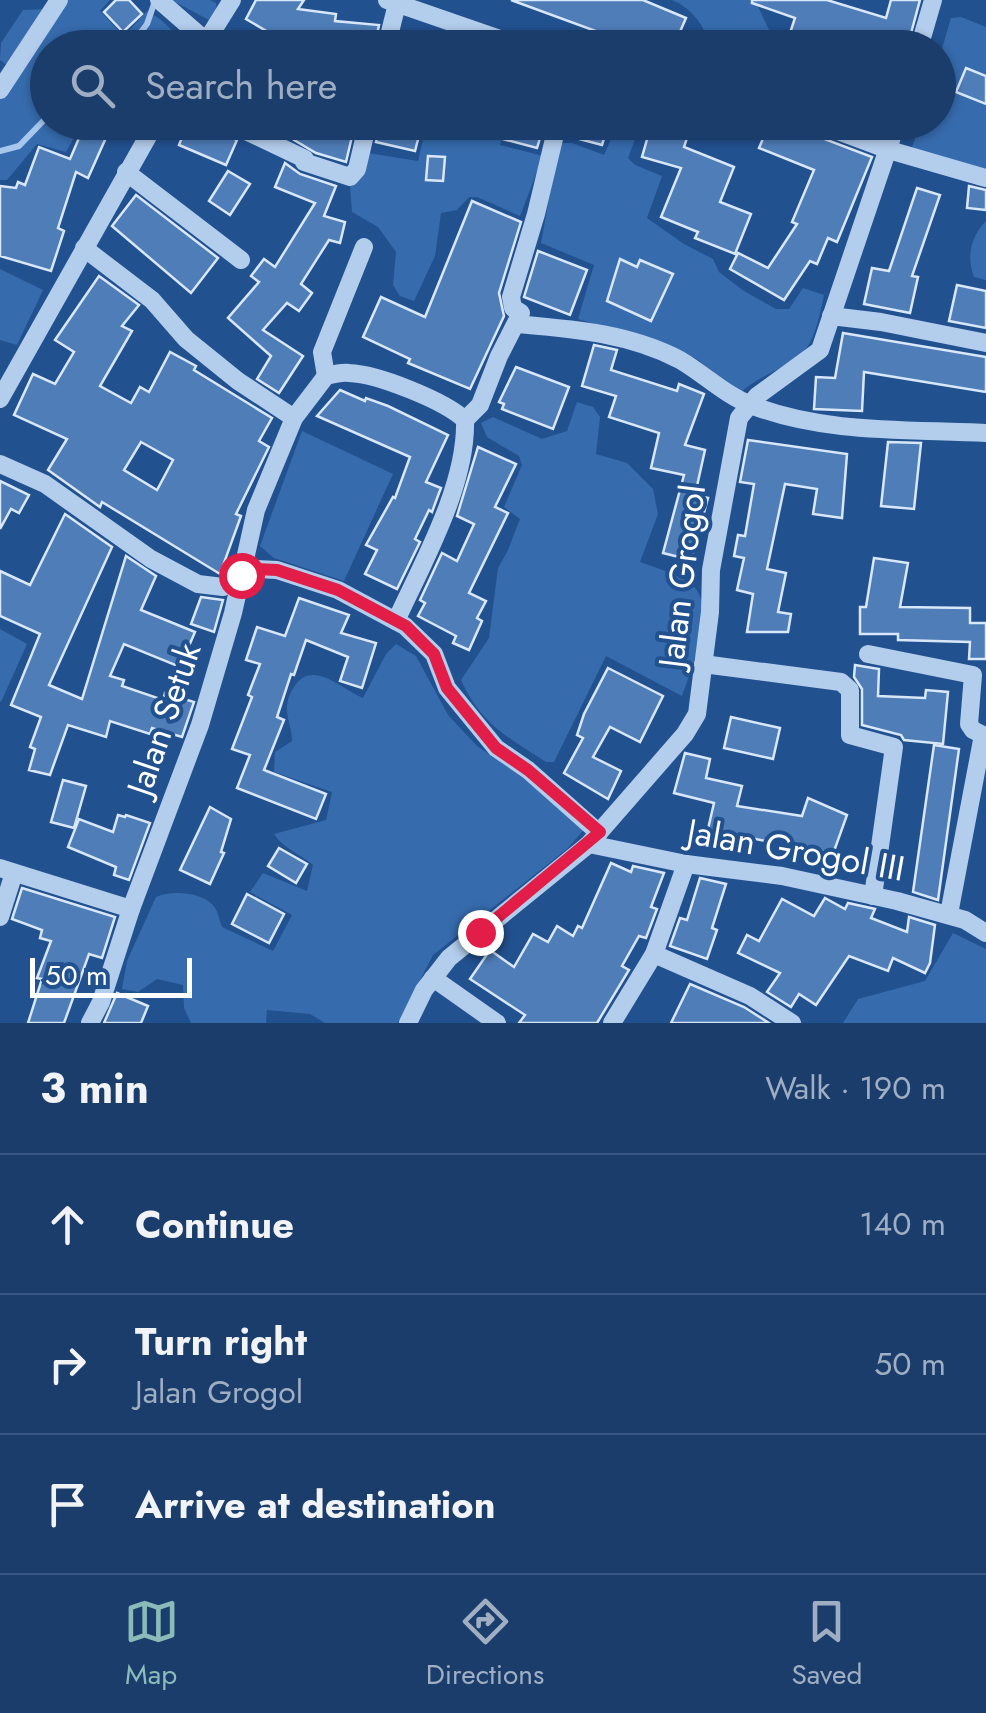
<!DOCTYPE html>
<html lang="en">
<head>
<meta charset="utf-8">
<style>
	:root { --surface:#1a3d6c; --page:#274874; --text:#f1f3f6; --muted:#9faec2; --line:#38567f; --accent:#8bbbb9 }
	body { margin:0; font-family:Jost,sans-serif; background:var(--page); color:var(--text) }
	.scale { position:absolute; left:30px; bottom:25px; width:162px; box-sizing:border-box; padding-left:10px; border:5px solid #fff; border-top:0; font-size:28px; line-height:35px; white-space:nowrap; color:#fff; -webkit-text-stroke:8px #225190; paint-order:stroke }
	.stop { position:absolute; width:30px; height:30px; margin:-22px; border:8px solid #e11d48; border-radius:50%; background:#fff }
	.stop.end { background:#e11d48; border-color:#fff; box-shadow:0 2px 10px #0008 }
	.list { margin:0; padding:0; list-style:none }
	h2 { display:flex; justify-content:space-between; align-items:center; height:130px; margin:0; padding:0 40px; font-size:42px }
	h2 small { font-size:32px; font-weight:400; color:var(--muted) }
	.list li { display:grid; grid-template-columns:65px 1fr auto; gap:30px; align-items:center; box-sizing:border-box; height:140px; padding:0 40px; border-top:2px solid var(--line) }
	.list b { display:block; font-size:38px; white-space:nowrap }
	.list p { margin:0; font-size:32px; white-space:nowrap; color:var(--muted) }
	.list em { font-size:32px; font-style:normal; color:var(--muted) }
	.icon { flex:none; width:55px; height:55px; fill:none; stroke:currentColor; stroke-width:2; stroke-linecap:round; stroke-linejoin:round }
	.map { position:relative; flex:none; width:986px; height:1023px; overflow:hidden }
	.search { position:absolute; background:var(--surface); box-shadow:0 2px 8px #0004; left:30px; right:30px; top:30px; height:110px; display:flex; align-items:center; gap:25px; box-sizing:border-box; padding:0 35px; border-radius:55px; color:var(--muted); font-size:38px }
	.sheet { height:550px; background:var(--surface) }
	nav { display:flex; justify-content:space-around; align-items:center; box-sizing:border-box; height:140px; border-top:2px solid var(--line); background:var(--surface); font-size:28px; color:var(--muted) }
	nav a { display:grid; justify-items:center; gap:5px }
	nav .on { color:var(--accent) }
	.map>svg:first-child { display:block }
</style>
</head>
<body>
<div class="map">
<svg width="986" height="1023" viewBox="0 0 986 1023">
	<rect width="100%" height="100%" fill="#225190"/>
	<g fill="#366bad">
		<polygon points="57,0 110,0 100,11 124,36 147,11 160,19 190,47 48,48 48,122 82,123 66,152 37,144 7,180 0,180 0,81 11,68 0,60 1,43 23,10 49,9"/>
		<polygon points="159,0 210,0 216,3 217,11 209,20 177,3"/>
		<path d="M672,0H755L770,32L769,47H707C709,28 690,7 672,0Z"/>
		<polygon points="961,17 986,27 986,169 912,148 920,123 938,122 939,59 951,18"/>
		<polygon points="427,123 505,123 500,145 543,156 520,216 477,197 469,197 457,210 441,213 435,256 414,301 400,296 393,285 396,252 378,227 352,212 350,186 362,152 418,161"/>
		<path d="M618,123H641L628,158L635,165L662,176L647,218L684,244L713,259L719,272L744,291L776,309H789L803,288L824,295C819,317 815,346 795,360C776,372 757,377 740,393L698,360L673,348L578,319L594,265L541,243L559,143H572L604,155Z"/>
		<path d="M986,221V280L974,277C966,256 971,236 986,221Z"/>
		<polygon points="0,269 43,290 17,345 0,340"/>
		<path d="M577,402L593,407L600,417L596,454L627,463L653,489L658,514L640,562C656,568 678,574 691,584C719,606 691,669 682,696L606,656L554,762H546C506,736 481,724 461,680L489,638L498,568L508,550L520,519L504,507L522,465L519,456L487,437L481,423L493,417L542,439L567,431Z"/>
		<polygon points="302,431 393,474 344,581 274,558 260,546"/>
		<polygon points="0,629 27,644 1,702 0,701"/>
		<path d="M396,644L416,656L448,715L478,747L594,818L567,849L433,955L398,1023H325L310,1014L267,1010L266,1023H191L184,1008L183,985L157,979L138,992L122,989L127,961L156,897C171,890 200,892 212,904C218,910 219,919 222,927L273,951L292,915L250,892L263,873L307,891L313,865C300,854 283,848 274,834L326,820L332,792L274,772L275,752L292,741C292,729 287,720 287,709C287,701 289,694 294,687C311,658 342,689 363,698L386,654Z"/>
		<polygon points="953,933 986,949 986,1023 843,1023 858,999 925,981"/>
	</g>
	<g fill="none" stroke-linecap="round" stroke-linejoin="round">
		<g stroke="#a7c7ed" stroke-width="6">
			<polyline points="129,48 147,24 155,1"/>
			<polyline points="0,151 19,146 48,116"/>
		</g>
	</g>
	<g fill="#4f7db8" stroke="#d8e7f9" stroke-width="2.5" fill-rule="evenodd">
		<polygon points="116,0 129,0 142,14 123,32 104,12"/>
		<polygon points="256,0 304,0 298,9 336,14 335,21 379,25 374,48 327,48 285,42 246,19"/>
		<polygon points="511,0 643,0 686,18 679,34 709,41 708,48 608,48 612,37"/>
		<polygon points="752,0 827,0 886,18 891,0 920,0 907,48 785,48 795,18 752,3"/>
		<polygon points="966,68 986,76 986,104 956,92"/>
		<polygon points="86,122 113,122 88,178 76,172 58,228 64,231 51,271 0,256 0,186 16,188 18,182 25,185 39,147 70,159"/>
		<polygon points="188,122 215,122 221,133 237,140 226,165 179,145"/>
		<polygon points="301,122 331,123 354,128 346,162 316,153 294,140"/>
		<polygon points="380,122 399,122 421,128 415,151 376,142"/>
		<polygon points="508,122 545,122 537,148 503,139"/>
		<polygon points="570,122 609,122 602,145 568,136"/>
		<polygon points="652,122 689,132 684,147 734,167 720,202 751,214 735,254 695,238 698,232 661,217 681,168 642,157"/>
		<polygon points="770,122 800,132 801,130 872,157 837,242 828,238 817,264 810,261 784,300 730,269 738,253 768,268 797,224 792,222 814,170 759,148"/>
		<polygon points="428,156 445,157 443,181 426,180"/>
		<polygon points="285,163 300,174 336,186 324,216 345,222 340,243 329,240 301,284 312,293 299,311 287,303 263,330 303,356 279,393 257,379 271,356 228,318 259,282 251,276 264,259 275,267 315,203 275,187"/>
		<polygon points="228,171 250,184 230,215 209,201"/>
		<polygon points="969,186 986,190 986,210 967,208"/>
		<polygon points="917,188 940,195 912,276 918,277 910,313 864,304 872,268 889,271"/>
		<polygon points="136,195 218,258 191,293 112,226"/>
		<polygon points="472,201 521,222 499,293 504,316 470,389 408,363 410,359 363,337 381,297 425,317"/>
		<polygon points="538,251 587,270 570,315 524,297"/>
		<polygon points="620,259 637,267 640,260 673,274 651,321 607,301"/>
		<path d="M99,276L139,305L122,326L132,331L100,386L131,403L140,387L149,392L170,352L196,366L194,370L272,418L259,441L269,447L236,514L241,516L220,574L102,502L100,507L48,470L67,439L14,415L33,374L55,384L74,352L55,340ZM141,442L173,460L157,490L124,470Z"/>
		<polygon points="957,285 986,291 986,328 949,321"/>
		<polygon points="843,333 986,357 986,392 864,372 862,411 814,409 816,377 835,378"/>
		<polygon points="594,345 617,350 611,370 677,391 679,384 704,394 685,445 705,450 695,495 708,498 691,560 663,553 684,475 651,468 659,433 609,417 616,396 582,386"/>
		<polygon points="516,367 569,387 553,429 502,409 504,404 499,402"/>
		<polygon points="340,390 365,401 366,398 388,406 448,435 426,482 441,488 439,493 432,512 429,510 415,539 420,542 397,589 365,574 377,550 366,545 393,497 395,498 410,457 317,416"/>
		<polygon points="748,440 847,454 842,518 813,514 817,489 785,484 767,569 786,573 778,612 791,614 788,632 747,632 753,594 737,590 744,558 734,556 738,535 745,536 754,484 740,482"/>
		<polygon points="888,442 921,443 914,509 881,506"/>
		<polygon points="478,447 516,464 495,507 508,513 469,593 486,601 477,618 482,621 469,650 453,643 456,636 418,616 425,603 420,600 442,553 457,561 474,524 457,516"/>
		<polygon points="0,481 29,495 19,513 11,509 0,529"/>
		<polygon points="65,514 112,547 49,685 82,699 126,556 156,576 141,610 195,632 180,667 124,644 110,676 124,680 122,686 163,700 165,693 194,702 182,737 152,728 150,734 110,721 106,737 68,725 50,775 29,770 35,749 30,747 41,717 11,705 40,634 0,616 0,571 30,585"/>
		<polygon points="874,558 908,563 900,607 970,608 970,623 986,623 986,659 969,659 970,642 898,640 898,634 860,634 860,607 866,607"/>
		<polygon points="201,597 223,600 214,632 191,624"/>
		<polygon points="299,598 349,615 341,633 376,643 362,688 340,681 348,657 306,640 294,675 291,674 277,717 284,720 264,770 326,794 316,819 237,788 250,755 232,749 252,697 248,695 260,664 246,660 257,627 285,636"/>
		<polygon points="855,665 879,669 878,696 925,698 926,690 948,692 943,744 904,740 901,735 862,725 862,689 854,677"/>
		<polygon points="608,668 663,696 640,742 610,727 593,757 621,771 608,799 564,773 583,738 577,735 584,714"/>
		<polygon points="731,717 780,728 773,759 724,748"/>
		<polygon points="934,745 959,749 938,900 913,892"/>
		<polygon points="685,753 710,759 706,778 742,786 737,806 802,816 808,798 847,815 833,854 771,837 770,842 708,829 714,803 674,793"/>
		<polygon points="63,780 86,786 74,828 51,822"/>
		<polygon points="210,807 231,819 221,852 224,853 210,884 180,870"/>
		<polygon points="118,815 125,817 126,815 150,823 129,880 114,875 116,867 68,847 79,819 113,832"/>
		<polygon points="279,848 307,864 296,883 268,866"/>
		<polygon points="611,863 631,872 633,866 664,873 651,907 657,909 646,938 639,936 622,966 629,970 597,1023 519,1023 525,1015 470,979 490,950 514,967 533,934 548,942 557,926 573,936 578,926 582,928"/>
		<polygon points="700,878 726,884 712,928 717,930 707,959 670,946 680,918 687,920"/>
		<polygon points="22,888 115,917 102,958 89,954 64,1023 28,1023 42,979 37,978 51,941 40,938 42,930 12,919"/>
		<polygon points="247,894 284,914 269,943 232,924"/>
		<polygon points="825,898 845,909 848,903 875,909 871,918 907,932 909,917 935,925 930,963 925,973 893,958 888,971 849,956 816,1005 799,994 791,1007 767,992 780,973 738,953 747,935 759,941 782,899 814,916"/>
		<polygon points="690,984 744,1007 769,1023 671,1023"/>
		<polygon points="117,993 148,1006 141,1023 104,1023"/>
	</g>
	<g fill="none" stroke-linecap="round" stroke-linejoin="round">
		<g stroke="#b3cdec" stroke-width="18">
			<polyline points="159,0 206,41"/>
			<polyline points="387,0 526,48"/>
			<polyline points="202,48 232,0"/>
			<polyline points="386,48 397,4"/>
			<polyline points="919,48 933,0"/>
			<polyline points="0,90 59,0"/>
			<polyline points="227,122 305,159 304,162 350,177 357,169 368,122"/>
			<polyline points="814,122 889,150 986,178"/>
			<polyline points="126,172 241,260"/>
			<polyline points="84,248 152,300 186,339 238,381 294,418"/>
			<polyline points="831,316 881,322 986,343"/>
			<path d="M516,324C572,329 629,333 680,360C704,374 725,395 751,405C824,434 909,429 986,433"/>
			<polyline points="326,376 322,352 364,247"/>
			<polyline points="0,399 156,122"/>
			<polyline points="465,420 480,405 499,356 521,313 513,308 511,297 536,214 558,122"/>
			<polyline points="0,464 45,484 151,559 198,584 223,587 256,569 277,570 338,590 405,626 434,654 447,688 496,748 528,770 599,833"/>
			<polyline points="868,654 973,675 969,724 973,730 983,735 949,914"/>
			<polyline points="703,664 841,682 850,690 850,735 894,747 873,896"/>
			<polyline points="589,844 686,864 782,876 897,901 965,920 986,933"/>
			<path d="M0,868L131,909L200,725L233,613L256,510L294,418L326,376C334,374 341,372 349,373C378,374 445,401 465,420C467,485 423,562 396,621"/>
			<polyline points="0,917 14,873"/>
			<polyline points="654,954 750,996 792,1023"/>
			<polyline points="433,978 497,1023"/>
			<polyline points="90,1023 101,1002 131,909"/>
			<polyline points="408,1023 424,990 449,958 589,844 685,734 697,714 710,612 711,570 739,418 757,396 820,350 897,122"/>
			<polyline points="612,1023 654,954 686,864"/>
		</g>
	</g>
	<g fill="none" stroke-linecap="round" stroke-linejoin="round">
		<polyline stroke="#e11d48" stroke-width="12" points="241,575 256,569 277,570 338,590 406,626 434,654 447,688 496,748 528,770 600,832 480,932"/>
	</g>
	<g text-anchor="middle" stroke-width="8" stroke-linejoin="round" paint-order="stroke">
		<g font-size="35" fill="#fff" stroke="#225190">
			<text transform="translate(682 576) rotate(-83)" y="12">Jalan Grogol</text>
			<text transform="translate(164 719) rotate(-71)" y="12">Jalan Setuk</text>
			<text transform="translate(796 850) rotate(10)" y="12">Jalan Grogol III</text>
		</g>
	</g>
</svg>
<div class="scale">50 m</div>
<div class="stop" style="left:241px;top:575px"></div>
<div class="stop end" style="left:480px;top:932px"></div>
<div class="search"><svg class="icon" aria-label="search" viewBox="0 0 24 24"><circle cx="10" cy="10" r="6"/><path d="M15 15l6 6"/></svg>Search here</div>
</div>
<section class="sheet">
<h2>3 min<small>Walk · 190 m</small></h2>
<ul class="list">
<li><svg class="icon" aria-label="ahead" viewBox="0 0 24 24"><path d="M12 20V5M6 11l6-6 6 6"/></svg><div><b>Continue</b></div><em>140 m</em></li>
<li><svg class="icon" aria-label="right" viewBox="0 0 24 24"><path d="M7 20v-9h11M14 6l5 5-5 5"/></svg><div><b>Turn right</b><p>Jalan Grogol</p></div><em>50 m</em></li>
<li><svg class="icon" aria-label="arrive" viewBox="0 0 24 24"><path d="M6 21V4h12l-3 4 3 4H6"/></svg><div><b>Arrive at destination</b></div></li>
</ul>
</section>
<nav>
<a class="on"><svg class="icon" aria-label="map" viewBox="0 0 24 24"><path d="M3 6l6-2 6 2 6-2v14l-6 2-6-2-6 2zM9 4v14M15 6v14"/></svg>Map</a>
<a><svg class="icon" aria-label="directions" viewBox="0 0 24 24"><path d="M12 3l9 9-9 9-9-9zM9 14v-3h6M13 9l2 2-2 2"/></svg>Directions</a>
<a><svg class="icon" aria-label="saved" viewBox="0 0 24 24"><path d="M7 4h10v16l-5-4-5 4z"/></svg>Saved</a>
</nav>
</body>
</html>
